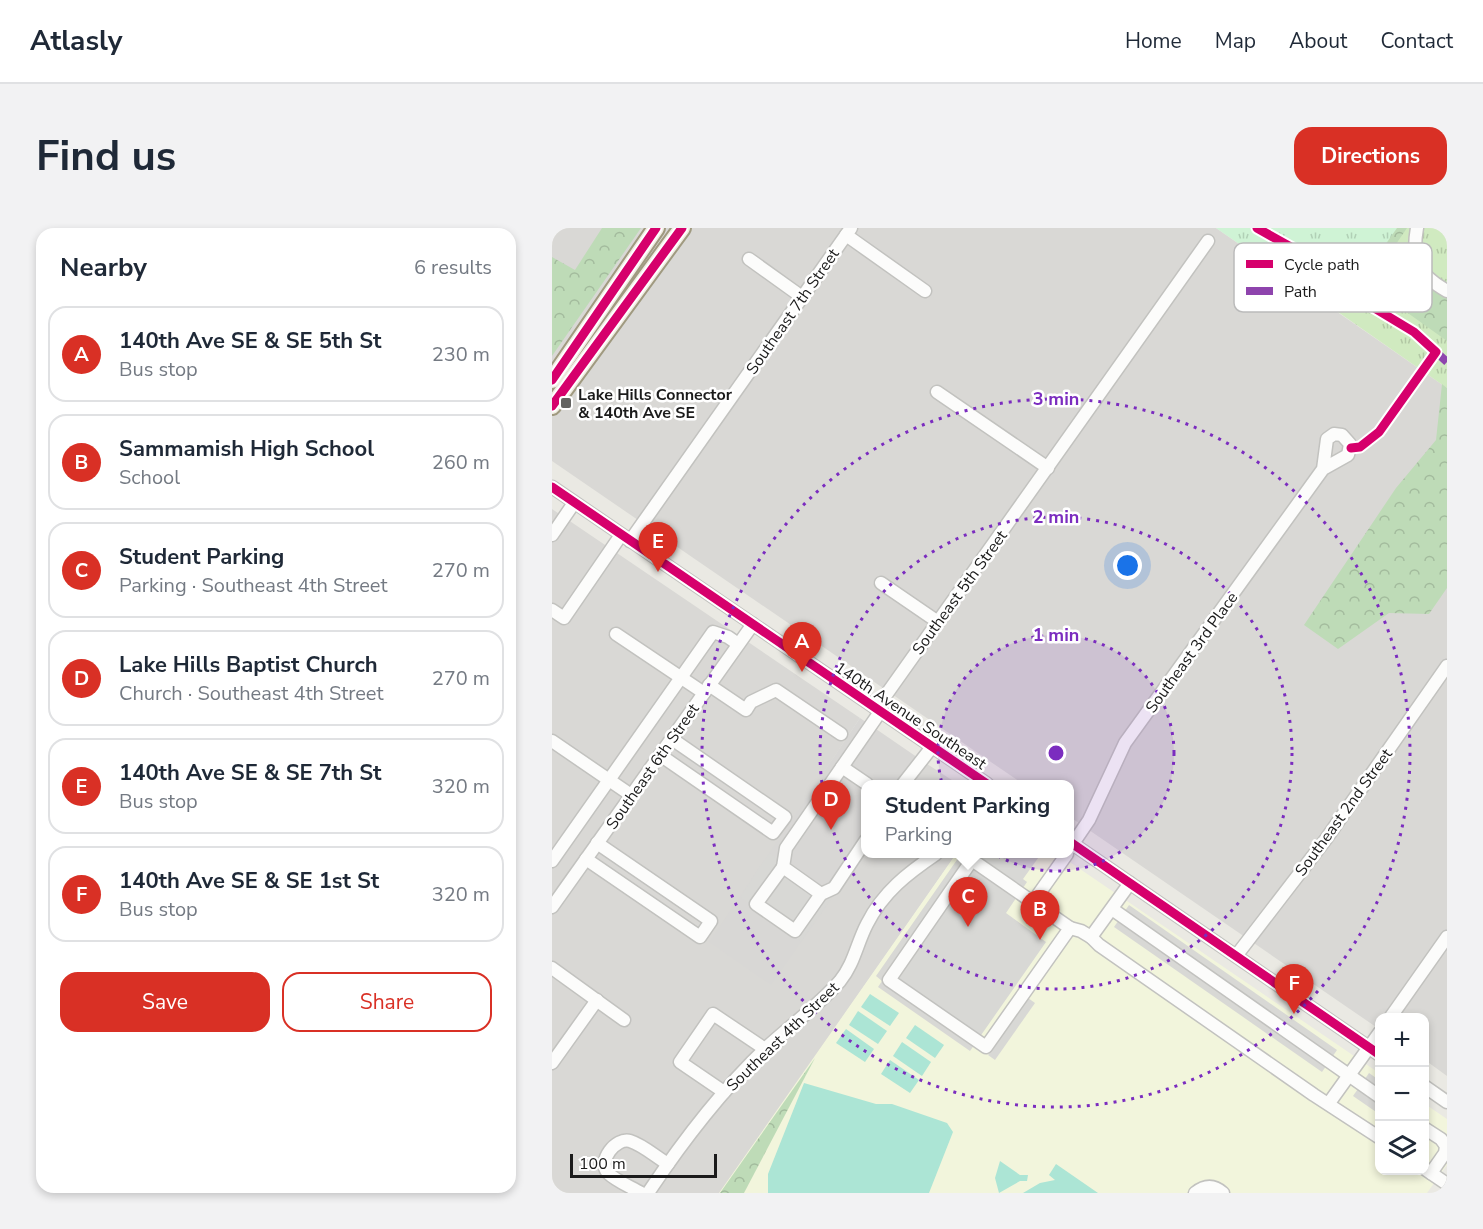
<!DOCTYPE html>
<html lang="en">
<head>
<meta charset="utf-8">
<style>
	:root { --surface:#fff; --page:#f2f2f3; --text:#1f2937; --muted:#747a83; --line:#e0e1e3; --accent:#d93025 }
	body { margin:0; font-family:"Nunito Sans",sans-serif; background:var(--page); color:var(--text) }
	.controls { position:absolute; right:18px; bottom:18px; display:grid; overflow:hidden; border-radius:12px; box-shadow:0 3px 9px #0003 }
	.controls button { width:54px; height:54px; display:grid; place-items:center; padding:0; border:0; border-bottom:2px solid var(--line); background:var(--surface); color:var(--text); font:30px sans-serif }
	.scale { position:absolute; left:18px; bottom:15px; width:147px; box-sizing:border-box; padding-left:6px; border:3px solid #1b1b1b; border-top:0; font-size:16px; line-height:21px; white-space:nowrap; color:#1b1b1b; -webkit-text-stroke:4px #fff; paint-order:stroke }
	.you { position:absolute; left:576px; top:338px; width:21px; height:21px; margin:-15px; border:4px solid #fff; border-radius:50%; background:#1a73e8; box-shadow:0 0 0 9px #1a73e833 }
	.badge { display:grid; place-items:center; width:39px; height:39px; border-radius:50%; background:var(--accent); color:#fff; font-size:20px; font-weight:700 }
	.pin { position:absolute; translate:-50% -50px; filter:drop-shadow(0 2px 3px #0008) }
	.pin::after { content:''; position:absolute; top:32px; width:21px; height:18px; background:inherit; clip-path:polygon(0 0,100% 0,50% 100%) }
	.popup { position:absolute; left:309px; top:552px; width:213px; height:78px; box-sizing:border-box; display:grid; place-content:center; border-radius:12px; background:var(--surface); filter:drop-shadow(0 2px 4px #0005); font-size:20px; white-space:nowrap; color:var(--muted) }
	.popup b { font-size:22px; color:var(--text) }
	.popup::after { content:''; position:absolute; left:50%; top:100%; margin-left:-12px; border:12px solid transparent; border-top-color:var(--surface) }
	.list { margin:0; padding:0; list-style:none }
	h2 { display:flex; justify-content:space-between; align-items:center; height:78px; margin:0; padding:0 24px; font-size:26px }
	h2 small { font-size:20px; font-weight:400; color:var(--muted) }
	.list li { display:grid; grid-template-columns:39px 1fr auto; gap:18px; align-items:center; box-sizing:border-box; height:96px; margin:0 12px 12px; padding:0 12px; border:2px solid var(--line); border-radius:18px }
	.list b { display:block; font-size:22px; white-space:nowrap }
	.list p { margin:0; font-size:20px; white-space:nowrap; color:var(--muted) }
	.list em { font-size:20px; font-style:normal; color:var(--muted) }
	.actions { display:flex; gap:12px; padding:18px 24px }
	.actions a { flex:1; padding:14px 0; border:2px solid var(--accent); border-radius:18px; text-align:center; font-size:21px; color:var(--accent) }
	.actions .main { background:var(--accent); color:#fff }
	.icon { flex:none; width:33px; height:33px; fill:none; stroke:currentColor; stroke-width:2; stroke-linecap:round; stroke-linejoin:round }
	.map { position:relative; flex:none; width:895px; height:965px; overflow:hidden; border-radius:18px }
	header { display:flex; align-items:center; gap:36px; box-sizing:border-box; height:84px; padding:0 30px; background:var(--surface); border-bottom:2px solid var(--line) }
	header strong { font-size:28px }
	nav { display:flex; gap:33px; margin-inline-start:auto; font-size:21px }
	.intro { display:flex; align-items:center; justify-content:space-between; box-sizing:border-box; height:144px; padding:0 36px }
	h1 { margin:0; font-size:42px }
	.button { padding:15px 27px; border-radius:18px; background:var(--accent); color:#fff; font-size:21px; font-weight:700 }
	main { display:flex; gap:36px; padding:0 36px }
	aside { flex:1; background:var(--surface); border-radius:18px; box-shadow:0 3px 9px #0003 }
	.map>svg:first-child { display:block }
</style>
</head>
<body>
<header>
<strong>Atlasly</strong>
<nav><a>Home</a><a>Map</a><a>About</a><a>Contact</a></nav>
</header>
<div class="intro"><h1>Find us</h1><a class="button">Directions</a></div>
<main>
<aside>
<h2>Nearby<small>6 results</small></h2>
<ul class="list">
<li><span class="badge">A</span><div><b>140th Ave SE &amp; SE 5th St</b><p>Bus stop</p></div><em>230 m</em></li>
<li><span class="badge">B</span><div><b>Sammamish High School</b><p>School</p></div><em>260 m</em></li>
<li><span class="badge">C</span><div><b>Student Parking</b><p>Parking · Southeast 4th Street</p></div><em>270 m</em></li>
<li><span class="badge">D</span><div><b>Lake Hills Baptist Church</b><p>Church · Southeast 4th Street</p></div><em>270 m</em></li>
<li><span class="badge">E</span><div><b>140th Ave SE &amp; SE 7th St</b><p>Bus stop</p></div><em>320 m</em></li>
<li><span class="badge">F</span><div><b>140th Ave SE &amp; SE 1st St</b><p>Bus stop</p></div><em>320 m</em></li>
</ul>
<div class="actions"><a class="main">Save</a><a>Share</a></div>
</aside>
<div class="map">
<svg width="895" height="965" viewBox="0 0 895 965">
	<defs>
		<pattern id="grass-tufts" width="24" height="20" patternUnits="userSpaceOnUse" patternTransform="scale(1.5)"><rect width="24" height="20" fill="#d0eac0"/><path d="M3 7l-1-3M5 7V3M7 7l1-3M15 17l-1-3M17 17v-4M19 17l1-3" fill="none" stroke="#b2c8a4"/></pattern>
		<pattern id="forest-crowns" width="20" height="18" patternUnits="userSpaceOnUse" patternTransform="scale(1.5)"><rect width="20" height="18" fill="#bedbb7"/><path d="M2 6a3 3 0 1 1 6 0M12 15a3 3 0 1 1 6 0" fill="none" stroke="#a3bb9d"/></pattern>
		<pattern id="park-tufts" width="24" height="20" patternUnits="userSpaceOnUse" patternTransform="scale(1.5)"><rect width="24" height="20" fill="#cff3d5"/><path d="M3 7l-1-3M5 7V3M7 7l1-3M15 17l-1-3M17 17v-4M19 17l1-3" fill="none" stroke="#b1d0b6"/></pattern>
	</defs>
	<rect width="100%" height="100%" fill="#eae9e3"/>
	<g fill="#d9d8d5">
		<polygon points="0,0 664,0 895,160 895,848 873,832 872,790 828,790 827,801 518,589 518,556 471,556 0,233"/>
		<polygon points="0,281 308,490 158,715 314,622 314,626 404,626 168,965 0,965"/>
		<polygon points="375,536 406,556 360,556"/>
	</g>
	<polygon fill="#f2f5dc" points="404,626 506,626 827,845 828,942 872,942 873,876 895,891 895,937 875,965 167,965"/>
	<polygon fill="#d8d7d5" points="308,490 375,536 360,556 314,556 314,622 219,757 157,714"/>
	<polygon fill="url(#grass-tufts)" points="845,0 895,0 895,160 786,84"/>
	<g fill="url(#forest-crowns)">
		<polygon points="50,0 89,0 0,128 0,29 23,42"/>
		<polygon points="737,0 855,0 842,19 895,64 895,113"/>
		<polygon points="890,156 895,160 895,360 877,386 837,385 786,421 752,397 844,260 884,212"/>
		<polygon points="263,830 192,965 168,965"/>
	</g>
	<polygon fill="url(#park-tufts)" points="664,0 845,0 786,84"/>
	<g fill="#ace5d5">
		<polygon points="318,766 347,785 338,798 309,779"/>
		<polygon points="306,783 335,803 326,816 297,797"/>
		<polygon points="363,797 392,817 383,830 354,810"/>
		<polygon points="294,801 322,821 313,834 284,815"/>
		<polygon points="350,814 379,834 370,848 341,828"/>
		<polygon points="338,832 367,852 358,865 329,846"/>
		<polygon points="252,855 324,876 340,876 395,895 401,904 377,965 216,965 216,946"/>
		<polygon points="448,933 468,947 476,947 475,953 468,953 447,965 443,950"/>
		<polygon points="504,936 546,965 471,965 488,955 503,952 497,947"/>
	</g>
	<g fill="#d8d8d5">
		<polygon points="217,625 280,670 249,713 188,669"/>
		<polygon points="409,626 489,626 471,651 475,654 454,685 494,714 418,823 326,759 330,753 324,748"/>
		<polygon points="577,677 785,822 770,844 562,699"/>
		<polygon points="476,770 483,775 443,832 436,827"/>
		<polygon points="817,845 827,852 827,886 801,868"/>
	</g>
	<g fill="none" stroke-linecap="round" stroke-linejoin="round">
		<defs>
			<g id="minor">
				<path d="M865,0C859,33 867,47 895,63"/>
				<polyline points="294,7 373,63"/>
				<polyline points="197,31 250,69"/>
				<polyline points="385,164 496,240"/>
				<polyline points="0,259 435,556"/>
				<polyline points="0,307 22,275"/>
				<polyline points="78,313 299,0"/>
				<polyline points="329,355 386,394"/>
				<polyline points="0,382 12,390 69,307"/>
				<polyline points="64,406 152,465"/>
				<polyline points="157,457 194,482 199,474 224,462 289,506"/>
				<polyline points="324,481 656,13"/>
				<polyline points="0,513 79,567"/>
				<polyline points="108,527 221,605 233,589 120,511"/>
				<polyline points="290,539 328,484"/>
				<polyline points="351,556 380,519"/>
				<polyline points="518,614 828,827"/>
				<polyline points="518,620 537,592 573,515 771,241 775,211 782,206 790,207 798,216 796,227 771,241"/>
				<polyline points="34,631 148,709 159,693 45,615"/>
				<polygon points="420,632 518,700 434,819 337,752"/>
				<polyline points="0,633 161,404 176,409 186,416"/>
				<polyline points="231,639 204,676 243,703 269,666 282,660 314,612"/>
				<polyline points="578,655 539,709 547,717 762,867 828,910"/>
				<polyline points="269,666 231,639 234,620 290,539 315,556"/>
				<polyline points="481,674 515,626"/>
				<polyline points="0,679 201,396"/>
				<polyline points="560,681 828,869"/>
				<polyline points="518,700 529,703 539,709"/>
				<polyline points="684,728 774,611 895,438"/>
				<polyline points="0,740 72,792"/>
				<polyline points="838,790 895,709"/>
				<polyline points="0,835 45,772"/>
				<polyline points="872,858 895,874"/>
				<polyline points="172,864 128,834 161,786 213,821"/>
				<polyline points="777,875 828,804"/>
				<polyline points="872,900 889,911 894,918 893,925 879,945"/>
				<polyline points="873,941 895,956"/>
				<path d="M89,965C79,959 64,953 56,945C45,933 64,909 78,913C91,917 104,929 116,936"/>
				<path d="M96,965C130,914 169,863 214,820C238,798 266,778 288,753C302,736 305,715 315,696C331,664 356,645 384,626"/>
				<path d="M643,965C653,957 662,957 671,965"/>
			</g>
			<g id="major">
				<polyline points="0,152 104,0"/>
				<polyline points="0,178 130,0"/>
			</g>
		</defs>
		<use href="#minor" stroke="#c2c2bf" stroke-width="15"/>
		<use href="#major" stroke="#a09a80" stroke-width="20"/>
		<use href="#minor" stroke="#fcfcfb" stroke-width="12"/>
		<use href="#major" stroke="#f0ece2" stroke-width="16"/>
		<polyline stroke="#8e44ad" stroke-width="8" stroke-dasharray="15 8" stroke-linecap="butt" points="884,124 895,134"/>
		<defs>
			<g id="cycleway">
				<polyline points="705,0 744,22 782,48 804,69 862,104 884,124 827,204 808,219 799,220"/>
				<polyline points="0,152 104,0"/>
				<polyline points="0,178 130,0"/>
				<polyline points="0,259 435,556"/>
				<polyline points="518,614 828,827"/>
			</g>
		</defs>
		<use href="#cycleway" stroke="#fff" stroke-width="13"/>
		<use href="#cycleway" stroke="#d6006c" stroke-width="9"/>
	</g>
	<circle cx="504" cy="525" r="118" fill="#7b2cbf" fill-opacity=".12"/>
	<g fill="none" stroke="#7b2cbf" stroke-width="3" stroke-dasharray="3 6">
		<circle cx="504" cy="525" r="118"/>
		<circle cx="504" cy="525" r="236"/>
		<circle cx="504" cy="525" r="354"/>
	</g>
	<rect fill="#636361" stroke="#fff" stroke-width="2" x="8" y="169" width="12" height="12" rx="3"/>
	<g text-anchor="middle" stroke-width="5" stroke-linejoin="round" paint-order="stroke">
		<g font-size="16" fill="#1b1b1b" stroke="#fff">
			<text transform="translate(240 83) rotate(-55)" y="6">Southeast 7th Street</text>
			<text transform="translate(407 364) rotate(-54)" y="6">Southeast 5th Street</text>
			<text transform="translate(639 424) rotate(-54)" y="6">Southeast 3rd Place</text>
			<text transform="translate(359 487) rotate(34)" y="6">140th Avenue Southeast</text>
			<text transform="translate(100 538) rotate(-55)" y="6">Southeast 6th Street</text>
			<text transform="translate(791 584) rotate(-54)" y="6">Southeast 2nd Street</text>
			<text transform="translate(230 808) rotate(-44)" y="6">Southeast 4th Street</text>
		</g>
		<g font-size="16" font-weight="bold" fill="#1b1b1b" stroke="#fff" text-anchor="start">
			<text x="26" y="172">Lake Hills Connector<tspan x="26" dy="18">&amp; 140th Ave SE</tspan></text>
		</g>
	</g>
	<rect x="682" y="15" width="198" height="69" rx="9" fill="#fff" stroke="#bbb" stroke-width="1.5"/>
	<rect x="694" y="32" width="27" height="8" fill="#d6006c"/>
	<rect x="694" y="59" width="27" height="8" fill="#8e44ad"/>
	<g font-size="16" fill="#1b1b1b">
		<text x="732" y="42">Cycle path</text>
		<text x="732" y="69">Path</text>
	</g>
	<circle cx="504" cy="525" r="9" fill="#7b2cbf" stroke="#fff" stroke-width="3"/>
	<g font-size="18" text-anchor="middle" font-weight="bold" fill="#7b2cbf" stroke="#fff" stroke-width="5" stroke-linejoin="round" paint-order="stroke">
		<text x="504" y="177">3 min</text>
		<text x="504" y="295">2 min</text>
		<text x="504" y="413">1 min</text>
	</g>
</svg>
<div class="controls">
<button>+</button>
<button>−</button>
<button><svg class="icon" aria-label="layers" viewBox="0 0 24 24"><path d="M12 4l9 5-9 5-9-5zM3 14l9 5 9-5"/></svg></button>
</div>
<div class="scale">100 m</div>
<div class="you"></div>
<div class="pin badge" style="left:250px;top:444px">A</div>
<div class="pin badge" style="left:488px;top:712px">B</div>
<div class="pin badge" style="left:416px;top:699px">C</div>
<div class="popup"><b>Student Parking</b>Parking</div>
<div class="pin badge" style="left:279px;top:602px">D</div>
<div class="pin badge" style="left:106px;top:344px">E</div>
<div class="pin badge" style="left:742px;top:786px">F</div>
</div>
</main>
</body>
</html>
